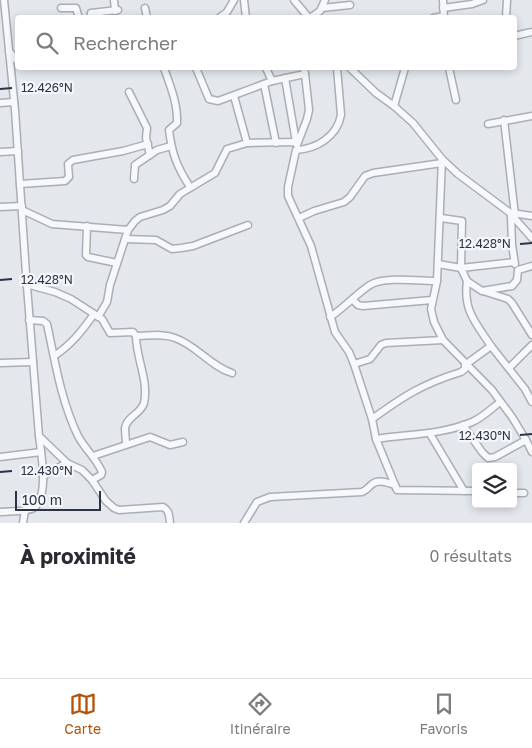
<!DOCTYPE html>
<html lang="fr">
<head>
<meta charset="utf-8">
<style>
	:root { --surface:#fff; --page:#f2f2f3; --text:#2b2b33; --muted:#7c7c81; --line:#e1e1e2; --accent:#b45309 }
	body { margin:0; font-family:"Golos Text",sans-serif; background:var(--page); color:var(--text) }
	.controls { position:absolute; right:15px; bottom:15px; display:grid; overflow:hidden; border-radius:5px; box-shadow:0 2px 8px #0003 }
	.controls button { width:45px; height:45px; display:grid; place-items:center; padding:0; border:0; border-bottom:1px solid var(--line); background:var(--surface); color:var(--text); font:25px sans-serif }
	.scale { position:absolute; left:15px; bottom:12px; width:86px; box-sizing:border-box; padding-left:5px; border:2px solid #2b3445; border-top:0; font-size:14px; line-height:18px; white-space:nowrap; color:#2b3445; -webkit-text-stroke:4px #f4f6f9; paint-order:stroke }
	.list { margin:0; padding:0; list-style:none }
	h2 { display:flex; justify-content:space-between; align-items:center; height:65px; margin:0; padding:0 20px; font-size:21px }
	h2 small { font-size:16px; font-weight:400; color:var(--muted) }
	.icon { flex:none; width:28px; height:28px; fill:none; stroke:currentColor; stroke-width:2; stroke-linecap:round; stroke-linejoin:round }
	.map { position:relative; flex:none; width:532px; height:523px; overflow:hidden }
	.search { position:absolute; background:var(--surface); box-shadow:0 2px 8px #0003; left:15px; right:15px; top:15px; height:55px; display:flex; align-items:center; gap:12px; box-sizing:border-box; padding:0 18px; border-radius:5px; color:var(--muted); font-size:19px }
	.sheet { height:155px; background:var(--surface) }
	nav { display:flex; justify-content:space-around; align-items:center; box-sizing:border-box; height:70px; border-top:1px solid var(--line); background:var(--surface); font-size:14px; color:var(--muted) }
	nav a { display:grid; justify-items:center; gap:2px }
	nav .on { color:var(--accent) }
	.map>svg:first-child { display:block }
</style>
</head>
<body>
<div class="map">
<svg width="532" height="523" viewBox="0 0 532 523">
	<rect width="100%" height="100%" fill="#e4e7ec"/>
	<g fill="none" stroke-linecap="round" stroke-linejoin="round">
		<defs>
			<g id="street">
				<path d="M4,0L15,110L26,274L39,436L67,463L82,470L92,480L106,501L114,508L119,510L163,507C170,511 169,516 170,523"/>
				<polyline points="114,0 115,11"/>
				<polyline points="244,0 246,18"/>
				<polyline points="294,0 309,18"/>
				<polyline points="443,0 444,18"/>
				<polyline points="61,8 76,8 79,18"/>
				<polyline points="145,8 147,18"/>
				<polyline points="322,8 350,5"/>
				<polyline points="443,8 472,4 483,0"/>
				<polyline points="91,18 91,13 118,10"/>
				<polyline points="219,18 227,12 234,0"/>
				<polyline points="310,18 320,11 325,0"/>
				<polyline points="433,18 444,16"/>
				<polyline points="506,18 507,0"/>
				<polyline points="514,36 532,32"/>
				<polyline points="9,51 18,62"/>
				<path d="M164,68C170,85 178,104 177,123L169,130C172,154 177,167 190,187"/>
				<polyline points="196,68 209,99 218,101 272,81 305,74 304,68"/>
				<polyline points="266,68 272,81"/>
				<path d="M337,68L341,115C337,137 316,149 296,150L288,187V196L311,246L335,332L349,352L354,364L372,419L376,439C408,434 441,435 472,422C482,418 491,409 500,402"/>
				<polyline points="350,68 376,93 394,106 413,123 442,159 458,174 509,212 532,238"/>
				<polyline points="449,68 456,100"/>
				<polyline points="285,78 296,142"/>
				<polyline points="264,84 276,143"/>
				<polyline points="129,92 147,128 146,138 150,155"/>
				<polyline points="0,103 14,102"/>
				<polyline points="394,106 405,68"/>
				<polyline points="504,120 515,215"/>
				<polyline points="488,124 532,116"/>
				<polyline points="247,143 296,142 297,145 307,119 309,110 305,74"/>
				<polyline points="0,152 18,151"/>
				<polyline points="442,159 437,281 431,309 434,322 443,340 492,390 512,417 526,440 532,452"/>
				<polyline points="134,179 135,165 157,150 171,146"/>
				<polyline points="20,184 65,181 69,177 68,164 73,160 123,151 148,144"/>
				<polyline points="0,207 22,206"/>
				<polyline points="22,210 52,224 128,230"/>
				<polyline points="512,213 532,216"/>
				<polyline points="511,216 512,245 515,264"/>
				<polyline points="299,218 314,211 344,202 350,197 365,176 373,173 442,163"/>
				<polyline points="87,226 86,255 88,257 117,263"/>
				<polyline points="125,239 156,240 172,249 181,248 193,246 248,225"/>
				<polyline points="438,264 461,268 462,221 441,218"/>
				<polyline points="467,281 461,268 514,262"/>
				<path d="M26,284L55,292L71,299L102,319L110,333L133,332L136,336C148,336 163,333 175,338C196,345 210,366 232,373"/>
				<polyline points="483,291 508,299 512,303 532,335"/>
				<polyline points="353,300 358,305 363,306 432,300"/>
				<polyline points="98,317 107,302 110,285 128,230 135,221 140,217 163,210 170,206 180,194 215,173 227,149 247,143 234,96"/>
				<path d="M330,317C344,308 356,294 370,285C384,276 420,281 437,281"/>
				<path d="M29,320L43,321L47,324C55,361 61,401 78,436C85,449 96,458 102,472L101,475L92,480"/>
				<polyline points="491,346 525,389 532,402"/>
				<path d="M54,356C71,345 82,331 94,314"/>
				<polyline points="0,363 33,362"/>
				<polyline points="354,364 370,359 381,345 386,343 443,340"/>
				<polyline points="509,368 532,345"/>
				<path d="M372,419C404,396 422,384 461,372L465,369V365L491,346C476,323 463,311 467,281L482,291L512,286L517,280L518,270L532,266"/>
				<polyline points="463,425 482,452 488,458 495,457 526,440"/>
				<polyline points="430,434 464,491"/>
				<polyline points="376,439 397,490 476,491"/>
				<path d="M126,444C126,439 125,433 125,428C127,416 141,414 144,403C149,381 136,358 136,336"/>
				<polyline points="93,456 150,437 170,445 183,442"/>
				<polyline points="0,457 41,452"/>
				<polyline points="43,476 67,463"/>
				<polyline points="513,493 524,493"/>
				<path d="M0,512C8,511 30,512 35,507C49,494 41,453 39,436"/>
				<polyline points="23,523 25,510"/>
				<path d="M244,523L257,502L270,497L362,492C367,490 368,488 371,485C378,478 388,483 395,485"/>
			</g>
		</defs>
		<use href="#street" stroke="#a9aeb7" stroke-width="9"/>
		<use href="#street" stroke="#f7f8fa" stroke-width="6"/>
	</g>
	<path fill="none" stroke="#2b3445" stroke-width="2" d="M0,89L12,88M520,244L532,243M0,280L12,279M520,435L532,434M0,472L12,471"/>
	<g font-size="12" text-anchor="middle" fill="#2b3445" stroke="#f4f6f9" stroke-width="4.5" stroke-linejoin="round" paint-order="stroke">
		<text x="47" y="92">12.426°N</text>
		<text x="485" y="248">12.428°N</text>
		<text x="47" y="284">12.428°N</text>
		<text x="485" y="440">12.430°N</text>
		<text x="47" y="475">12.430°N</text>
	</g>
</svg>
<div class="controls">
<button><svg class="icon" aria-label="layers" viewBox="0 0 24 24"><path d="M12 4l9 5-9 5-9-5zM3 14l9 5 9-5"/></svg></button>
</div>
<div class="scale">100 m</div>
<div class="search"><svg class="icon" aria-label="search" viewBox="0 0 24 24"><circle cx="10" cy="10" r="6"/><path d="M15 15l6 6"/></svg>Rechercher</div>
</div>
<section class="sheet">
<h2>À proximité<small>0 résultats</small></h2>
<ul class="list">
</ul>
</section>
<nav>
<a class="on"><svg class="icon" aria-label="map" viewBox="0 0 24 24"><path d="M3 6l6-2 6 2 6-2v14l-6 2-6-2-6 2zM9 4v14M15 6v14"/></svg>Carte</a>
<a><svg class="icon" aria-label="directions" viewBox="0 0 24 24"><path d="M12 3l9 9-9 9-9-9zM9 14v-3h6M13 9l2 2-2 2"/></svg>Itinéraire</a>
<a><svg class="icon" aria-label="saved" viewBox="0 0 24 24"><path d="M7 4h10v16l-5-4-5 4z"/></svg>Favoris</a>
</nav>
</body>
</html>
